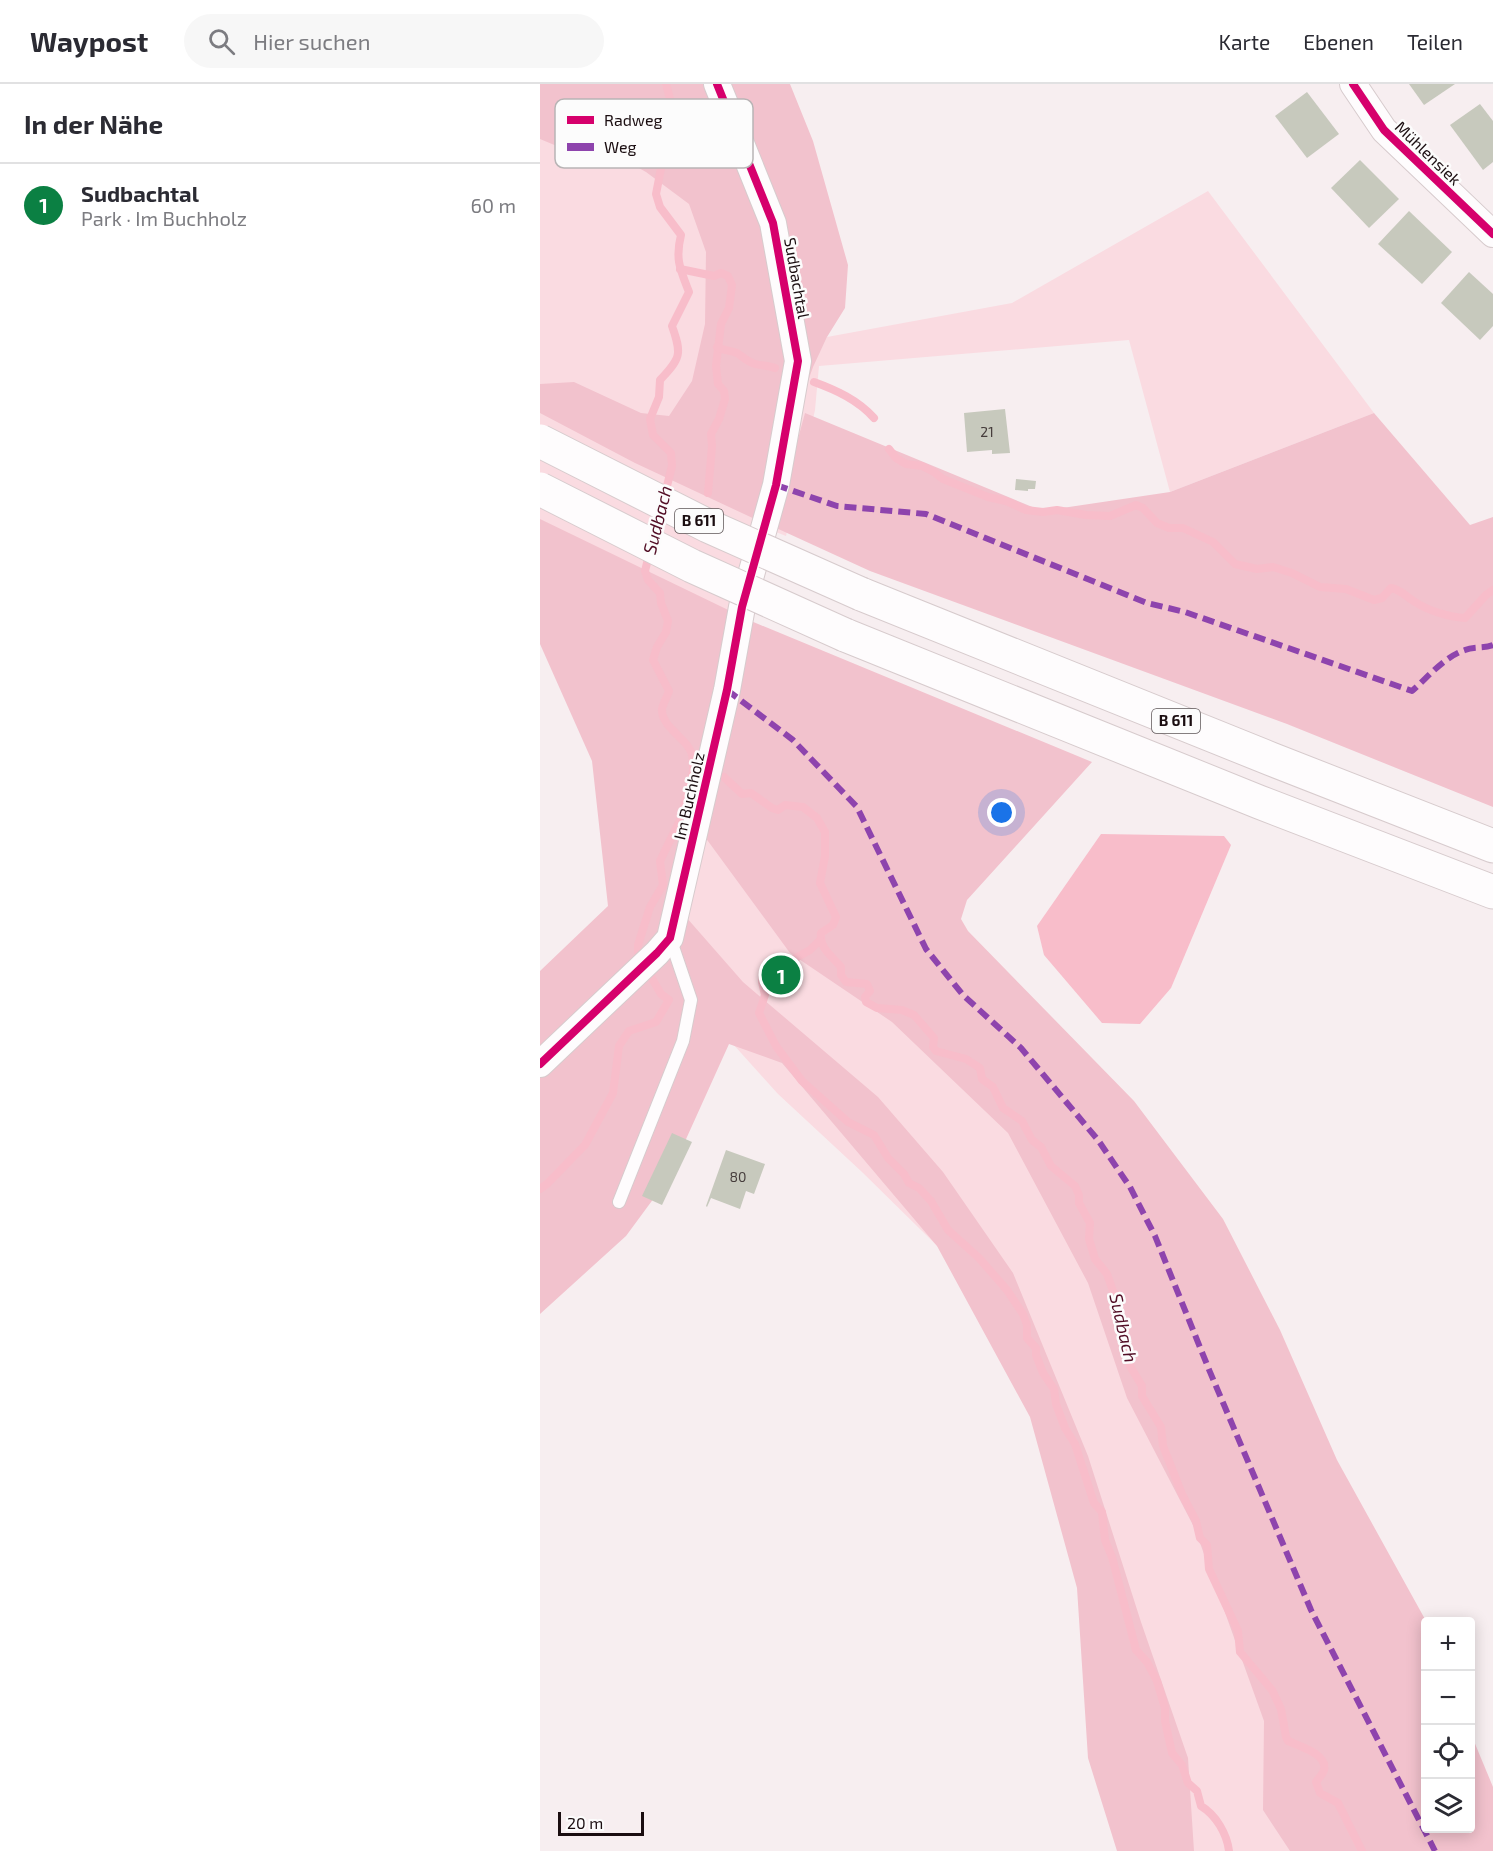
<!DOCTYPE html>
<html lang="de">
<head>
<meta charset="utf-8">
<style>
	:root { --surface:#fff; --page:#f7f7f7; --text:#2b2b33; --muted:#7c7c81; --line:#e1e1e2; --accent:#0b8043 }
	body { margin:0; font-family:"Exo 2",sans-serif; background:var(--page); color:var(--text) }
	.controls { position:absolute; right:18px; bottom:18px; display:grid; overflow:hidden; border-radius:6px; box-shadow:0 3px 15px #0003 }
	.controls button { width:54px; height:54px; display:grid; place-items:center; padding:0; border:0; border-bottom:2px solid var(--line); background:var(--surface); color:var(--text); font:30px sans-serif }
	.scale { position:absolute; left:18px; bottom:15px; width:86px; box-sizing:border-box; padding-left:6px; border:3px solid #1a0d10; border-top:0; font-size:16px; line-height:21px; white-space:nowrap; color:#1a0d10; -webkit-text-stroke:4px #fcfcfc; paint-order:stroke }
	.you { position:absolute; left:462px; top:729px; width:21px; height:21px; margin:-15px; border:4px solid #fff; border-radius:50%; background:#1a73e8; box-shadow:0 0 0 9px #1a73e833 }
	.badge { display:grid; place-items:center; width:39px; height:39px; border-radius:50%; background:var(--accent); color:#fff; font-size:20px; font-weight:700 }
	.pin { position:absolute; translate:-50% -50%; border:3px solid #fff; box-shadow:0 2px 6px #0006 }
	.list { margin:0; padding:0; list-style:none }
	h2 { display:flex; justify-content:space-between; align-items:center; height:78px; margin:0; padding:0 24px; font-size:26px }
	h2 small { font-size:20px; font-weight:400; color:var(--muted) }
	.list li { display:grid; grid-template-columns:39px 1fr auto; gap:18px; align-items:center; box-sizing:border-box; height:84px; padding:0 24px; border-top:2px solid var(--line) }
	.list b { display:block; font-size:22px; white-space:nowrap }
	.list p { margin:0; font-size:20px; white-space:nowrap; color:var(--muted) }
	.list em { font-size:20px; font-style:normal; color:var(--muted) }
	.icon { flex:none; width:33px; height:33px; fill:none; stroke:currentColor; stroke-width:2; stroke-linecap:round; stroke-linejoin:round }
	.map { position:relative; flex:none; width:953px; height:1767px; overflow:hidden }
	header { display:flex; align-items:center; gap:36px; box-sizing:border-box; height:84px; padding:0 30px; background:var(--surface); border-bottom:2px solid var(--line) }
	header strong { font-size:28px }
	nav { display:flex; gap:33px; margin-inline-start:auto; font-size:21px }
	.search { width:420px; height:54px; background:var(--page); display:flex; align-items:center; gap:15px; box-sizing:border-box; padding:0 21px; border-radius:33px; color:var(--muted); font-size:22px }
	main { display:flex }
	aside { flex:1; background:var(--surface) }
	.map>svg:first-child { display:block }
</style>
</head>
<body>
<header>
<strong>Waypost</strong>
<div class="search"><svg class="icon" aria-label="search" viewBox="0 0 24 24"><circle cx="10" cy="10" r="6"/><path d="M15 15l6 6"/></svg>Hier suchen</div>
<nav><a>Karte</a><a>Ebenen</a><a>Teilen</a></nav>
</header>
<main>
<aside>
<h2>In der Nähe<small></small></h2>
<ul class="list">
<li><span class="badge">1</span><div><b>Sudbachtal</b><p>Park · Im Buchholz</p></div><em>60 m</em></li>
</ul>
</aside>
<div class="map">
<svg width="953" height="1767" viewBox="0 0 953 1767">
	<rect width="100%" height="100%" fill="#f7eef0"/>
	<polygon fill="#fadbe1" points="0,0 213,0 280,267 287,253 472,219 668,107 834,329 630,408 589,256 279,282 275,326 246,452 213,439 192,527 886,1744 930,1744 951,1767 594,1767 560,1478 441,1205 322,1088 238,1010 75,829 57,677 0,558"/>
	<g fill="#f2c2cd">
		<polygon points="0,0 250,0 273,57 308,181 305,224 287,253 273,283 219,437 95,379 0,329 0,300 34,298 101,329 129,332 152,297 165,240 166,168 149,120 106,88 56,60 24,65 0,55"/>
		<polygon points="265,329 502,427 630,408 834,329 930,441 953,433 953,723 747,640 330,487 234,443"/>
		<polygon points="0,435 211,537 552,678 427,816 421,835 428,847 594,1017 683,1135 740,1246 797,1376 886,1537 886,1744 930,1744 931,1650 953,1703 953,1767 750,1767 723,1726 724,1637 655,1445 587,1314 548,1199 468,1049 352,938 250,869 165,753 146,833 203,898 338,1013 403,1088 473,1189 548,1372 601,1538 648,1674 654,1767 577,1767 548,1674 537,1504 490,1333 397,1162 242,979 189,960 128,1095 86,1152 0,1230 0,887 68,822 52,677 0,560"/>
	</g>
	<polygon fill="#f8bdca" points="561,750 684,752 691,761 631,904 600,940 562,939 504,871 497,842"/>
	<g fill="none" stroke-linecap="round" stroke-linejoin="round">
		<g stroke="#f8bdca" stroke-width="8">
			<polyline points="140,185 174,192 181,189 188,192 192,201 189,224 181,240 176,282 178,300 184,307 185,315 179,335 171,350 172,362 168,409"/>
			<path d="M177,263C184,267 190,266 197,269C203,273 208,278 215,280C222,282 228,281 235,284"/>
			<path d="M274,298C296,306 318,316 334,334"/>
			<path d="M349,365L356,374L366,380L382,382L394,388L403,395L448,413L466,417L486,426L503,428L517,426L546,431L570,432L596,421L603,424L617,439L629,444H643L673,458L695,480L717,485L733,483L752,489L780,503L806,505L834,516L842,514L851,504C862,506 866,513 875,518C889,527 909,533 925,534L946,511L953,506"/>
			<path d="M124,414L132,382L131,369L113,351L110,335L119,313L120,296C141,274 142,270 132,242L149,208C140,185 135,175 141,151L120,123L116,110L124,69L136,37L126,0"/>
			<polyline points="113,454 120,426"/>
			<path d="M110,467L105,487L108,496L120,509L121,519L128,537L126,548L117,563L113,576L129,607C127,613 123,620 122,625C121,641 142,652 149,664C154,671 153,679 153,687H156"/>
			<path d="M184,693L202,710L211,709L232,724L238,726L245,721L263,723L277,734L285,748V772L280,799L296,833L293,841L281,849C279,864 292,872 301,883V891L306,898L327,900L330,907L325,913L326,918L337,924L362,926L374,931L394,954L393,963L396,967L426,975L440,984L442,995L453,1003L463,1024L482,1037L492,1056L501,1063L511,1082L535,1102L539,1111V1119L550,1139L549,1155L555,1175L567,1190L573,1207L580,1217V1246L589,1264L590,1282L602,1302V1312L621,1343L623,1362L642,1410L656,1437L660,1454L667,1461L669,1485L698,1547L700,1568L732,1606L741,1625L746,1653L748,1657C759,1662 788,1670 784,1686C783,1690 778,1695 776,1698L780,1709L798,1719L822,1767"/>
			<path d="M280,856L270,866L223,892L222,898L225,911L219,929L236,962L262,997L308,1038L334,1051L348,1074L364,1090L369,1099L379,1104L391,1117L408,1146L439,1174L467,1206L483,1230L487,1241V1254L496,1264V1271L503,1289L514,1305L516,1320L525,1344L535,1360L554,1419L562,1428L565,1456L572,1473L596,1566L607,1578L617,1597L625,1624V1637L632,1669L642,1681L648,1699L657,1707L661,1722C676,1731 687,1750 689,1767"/>
			<polyline points="98,868 98,861 110,823 123,801 120,777 142,732 153,687"/>
			<polyline points="0,1105 7,1100 45,1061 73,1009 79,962 89,947 116,938 129,916 121,910 110,891"/>
		</g>
	</g>
	<g fill="#c7c9bd">
		<polygon points="869,0 915,0 884,21"/>
		<polygon points="767,8 799,50 767,74 735,32"/>
		<polygon points="940,20 953,37 953,78 943,86 910,41"/>
		<polygon points="820,76 859,115 829,144 791,104"/>
		<polygon points="869,127 912,168 882,200 838,160"/>
		<polygon points="929,188 953,210 953,242 940,256 901,219"/>
		<polygon points="465,325 470,369 452,370 452,366 427,368 424,329"/>
		<polygon points="476,395 496,397 495,405 488,405 488,407 475,406"/>
		<polygon points="132,1049 152,1058 122,1121 102,1112"/>
		<polygon points="186,1066 225,1080 214,1110 206,1107 200,1125 171,1114 167,1123 166,1122"/>
	</g>
	<g fill="none" stroke-linecap="round" stroke-linejoin="round">
		<defs>
			<polyline id="lane" points="79,1118 143,957 151,916 130,854"/>
			<g id="street">
				<polyline points="813,0 844,46 953,150"/>
				<polyline points="0,980 117,869 130,854 187,606 202,523 236,401 258,277 233,139 177,0"/>
			</g>
			<g id="highway">
				<polyline points="321,510 731,675 953,762"/>
				<polyline points="305,551 719,718 953,808"/>
			</g>
		</defs>
		<use href="#lane" stroke="#d7cbcd" stroke-width="14"/>
		<use href="#street" stroke="#d7cbcd" stroke-width="28"/>
		<use href="#highway" stroke="#d7cbcd" stroke-width="35"/>
		<use href="#lane" stroke="#fefcfd" stroke-width="12"/>
		<use href="#street" stroke="#fefcfd" stroke-width="26"/>
		<use href="#highway" stroke="#fefcfd" stroke-width="33"/>
		<defs>
			<g id="highway-bridge">
				<polyline points="0,357 168,442 321,510"/>
				<polyline points="0,405 152,482 305,551"/>
			</g>
		</defs>
		<use href="#highway-bridge" stroke="#d7cbcd" stroke-width="35" stroke-linecap="butt"/>
		<use href="#highway-bridge" stroke="#fefcfd" stroke-width="33"/>
		<g stroke="#8e44ad" stroke-width="6" stroke-dasharray="12 6" stroke-linecap="butt">
			<path d="M236,401L297,422L386,430L607,519L645,528L872,607C888,593 904,573 925,566C934,562 944,565 953,561"/>
			<polyline points="187,606 253,656 317,723 386,865 423,911 481,964 558,1056 590,1103 615,1152 670,1288 771,1526 895,1767"/>
		</g>
		<defs>
			<g id="cycleway">
				<polyline points="813,0 844,46 953,150"/>
				<polyline points="0,980 117,869 130,854 187,606 202,523 236,401 258,277 233,139 177,0"/>
			</g>
		</defs>
		<use href="#cycleway" stroke="#fcfcfc" stroke-width="11"/>
		<use href="#cycleway" stroke="#d6006c" stroke-width="8"/>
	</g>
	<g text-anchor="middle" stroke-width="5" stroke-linejoin="round" paint-order="stroke">
		<g font-size="14" fill="#453c3b">
			<text x="447" y="353">21</text>
			<text x="198" y="1098">80</text>
		</g>
		<g fill="#fcfcfc" stroke="#5e5557" stroke-width="1.5">
			<rect x="135" y="425" width="48" height="24" rx="4.5"/>
			<rect x="612" y="625" width="48" height="24" rx="4.5"/>
		</g>
		<g font-size="15" font-weight="bold" fill="#1a0d10">
			<text x="159" y="442">B 611</text>
			<text x="636" y="642">B 611</text>
		</g>
		<g font-size="16" fill="#1a0d10" stroke="#fcfcfc">
			<text transform="translate(888 69) rotate(44)" y="6">Mühlensiek</text>
			<text transform="translate(257 194) rotate(80)" y="6">Sudbachtal</text>
			<text transform="translate(149 712) rotate(-77)" y="6">Im Buchholz</text>
		</g>
		<g font-size="18" font-style="italic" fill="#520d25" stroke="#fcfcfc">
			<text transform="translate(118 436) rotate(-76)" y="6">Sudbach</text>
			<text transform="translate(583 1244) rotate(77)" y="6">Sudbach</text>
		</g>
	</g>
	<rect x="15" y="15" width="198" height="69" rx="9" fill="#fcfcfc" stroke="#b8b4b5" stroke-width="1.5"/>
	<rect x="27" y="32" width="27" height="8" fill="#d6006c"/>
	<rect x="27" y="59" width="27" height="8" fill="#8e44ad"/>
	<g font-size="16" fill="#1a0d10">
		<text x="64" y="42">Radweg</text>
		<text x="64" y="69">Weg</text>
	</g>
</svg>
<div class="controls">
<button>+</button>
<button>−</button>
<button><svg class="icon" aria-label="locate" viewBox="0 0 24 24"><circle cx="12" cy="12" r="6"/><path d="M12 2v4M12 18v4M2 12h4M18 12h4"/></svg></button>
<button><svg class="icon" aria-label="layers" viewBox="0 0 24 24"><path d="M12 4l9 5-9 5-9-5zM3 14l9 5 9-5"/></svg></button>
</div>
<div class="scale">20 m</div>
<div class="you"></div>
<div class="pin badge" style="left:241px;top:891px">1</div>
</div>
</main>
</body>
</html>
